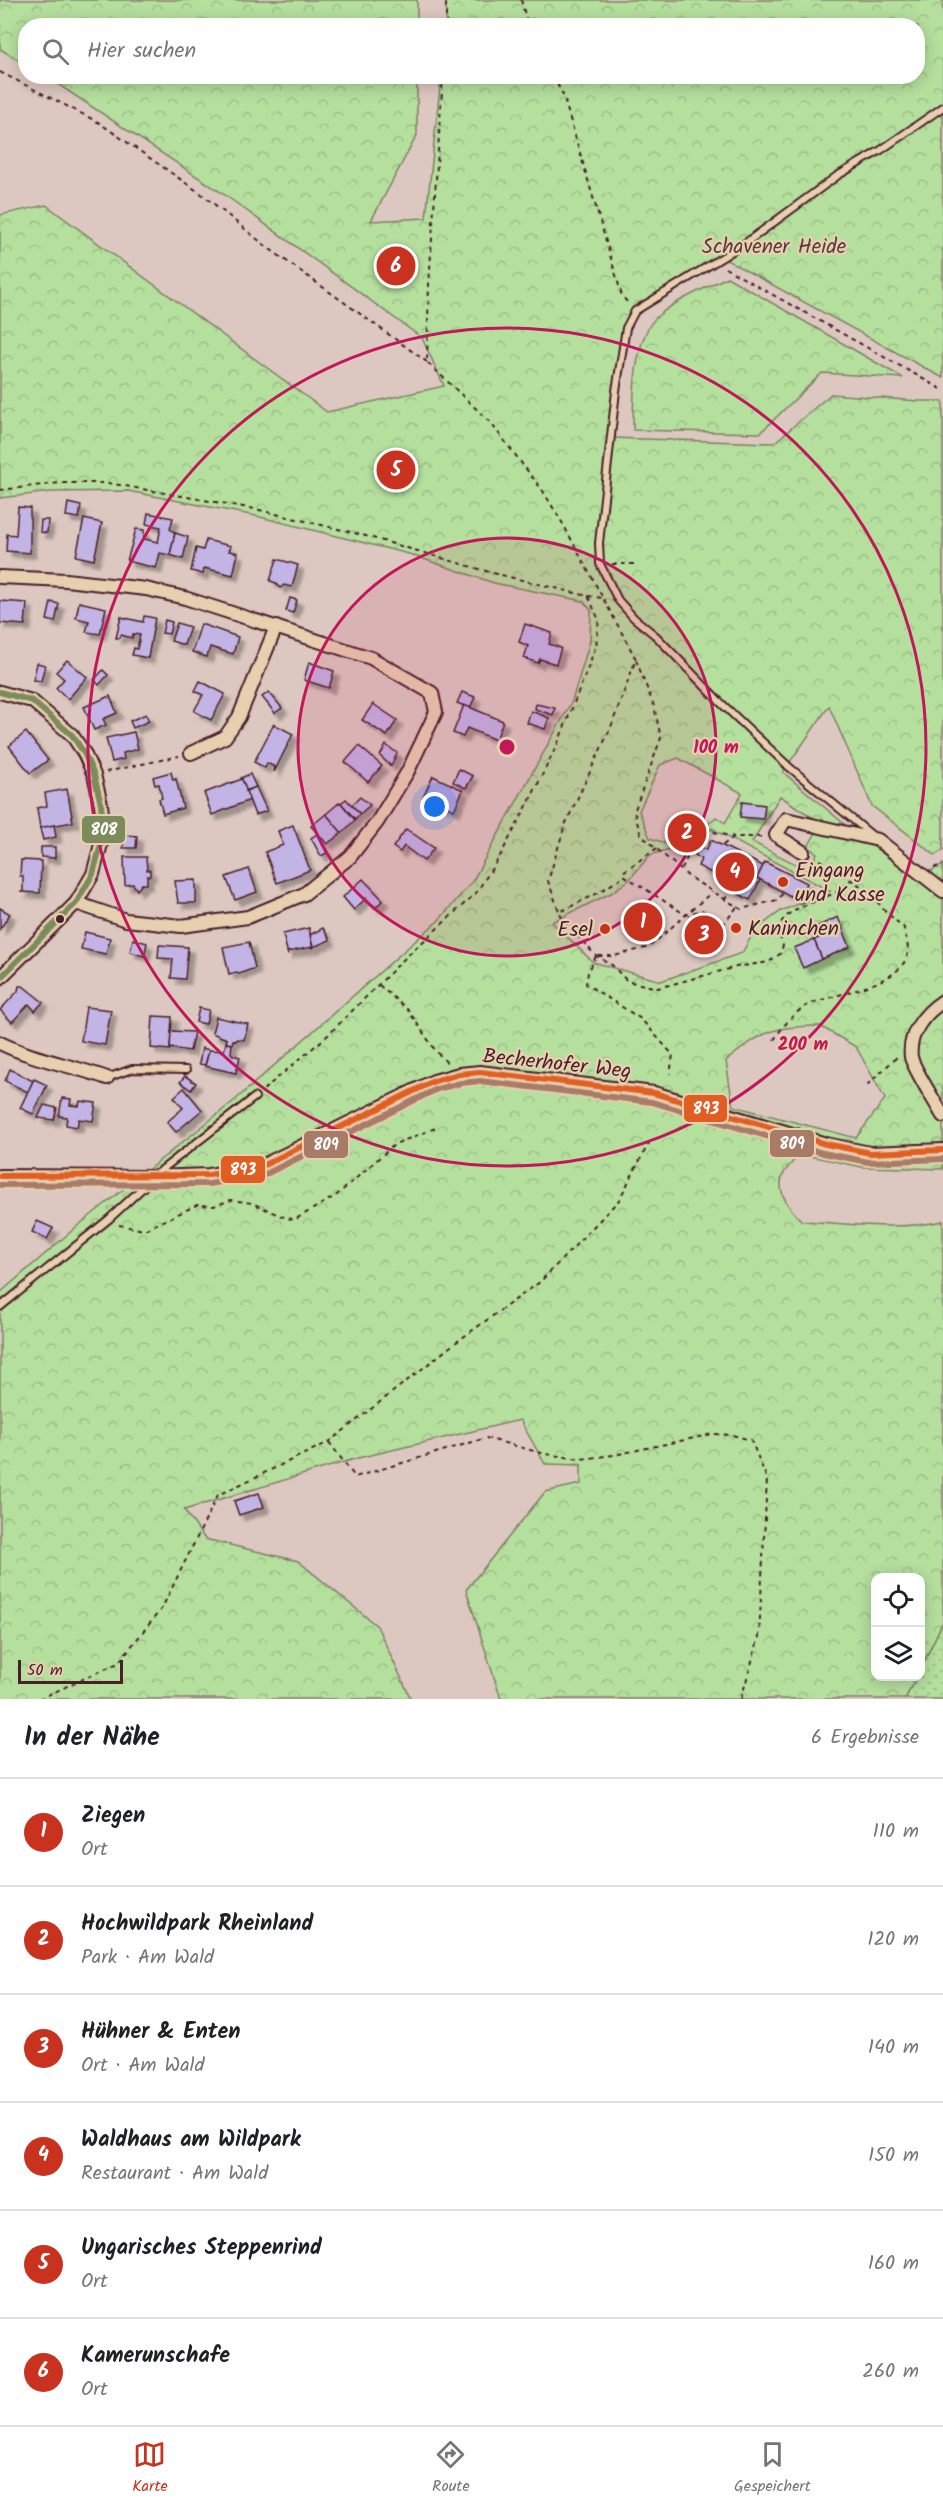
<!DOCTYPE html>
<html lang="de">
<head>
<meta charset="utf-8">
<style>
	:root { --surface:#fff; --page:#f6f6f6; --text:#202124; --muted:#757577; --line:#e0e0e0; --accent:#c8321e }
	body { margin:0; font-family:Kalam,sans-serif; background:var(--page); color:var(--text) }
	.controls { position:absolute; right:18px; bottom:18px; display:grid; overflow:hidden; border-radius:12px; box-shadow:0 3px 15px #0003 }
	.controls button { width:54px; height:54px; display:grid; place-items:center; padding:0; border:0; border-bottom:2px solid var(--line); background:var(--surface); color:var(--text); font:30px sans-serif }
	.scale { position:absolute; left:18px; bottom:15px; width:105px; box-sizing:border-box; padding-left:6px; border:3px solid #4a1f2b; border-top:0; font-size:16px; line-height:21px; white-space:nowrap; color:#4a1f2b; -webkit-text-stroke:4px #e7d0b0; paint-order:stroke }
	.you { position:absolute; left:435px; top:807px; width:21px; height:21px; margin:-15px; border:4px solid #fff; border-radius:50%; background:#1a73e8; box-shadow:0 0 0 9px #1a73e833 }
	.badge { display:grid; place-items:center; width:39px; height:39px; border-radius:50%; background:var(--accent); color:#fff; font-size:20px; font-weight:700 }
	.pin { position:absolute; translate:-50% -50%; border:3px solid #fff; box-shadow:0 2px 6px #0006 }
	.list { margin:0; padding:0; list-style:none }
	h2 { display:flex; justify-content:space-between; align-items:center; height:78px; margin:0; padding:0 24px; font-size:26px }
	h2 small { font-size:20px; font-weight:400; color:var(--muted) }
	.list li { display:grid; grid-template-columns:39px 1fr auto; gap:18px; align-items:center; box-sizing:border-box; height:108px; padding:0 24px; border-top:2px solid var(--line) }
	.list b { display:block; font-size:22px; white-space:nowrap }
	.list p { margin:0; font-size:20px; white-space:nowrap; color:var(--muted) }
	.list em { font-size:20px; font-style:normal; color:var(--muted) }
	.icon { flex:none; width:33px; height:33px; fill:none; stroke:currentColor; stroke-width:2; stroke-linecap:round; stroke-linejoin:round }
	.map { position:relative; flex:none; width:943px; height:1699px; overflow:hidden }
	.search { position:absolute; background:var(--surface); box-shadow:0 3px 15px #0003; left:18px; right:18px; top:18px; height:66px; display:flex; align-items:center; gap:15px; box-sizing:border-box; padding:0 21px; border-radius:24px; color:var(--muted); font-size:22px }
	.sheet { height:726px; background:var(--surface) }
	nav { display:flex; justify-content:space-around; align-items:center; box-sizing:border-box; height:84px; border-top:2px solid var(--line); background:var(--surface); font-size:16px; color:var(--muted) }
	nav a { display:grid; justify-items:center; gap:3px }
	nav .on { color:var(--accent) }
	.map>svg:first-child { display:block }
</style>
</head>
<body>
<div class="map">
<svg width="943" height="1699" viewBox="0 0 943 1699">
	<defs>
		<pattern id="grass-dots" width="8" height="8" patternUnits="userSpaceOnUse" patternTransform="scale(1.5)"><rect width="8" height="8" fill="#b4df9d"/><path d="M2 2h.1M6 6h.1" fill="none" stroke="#9cbf87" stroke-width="1.8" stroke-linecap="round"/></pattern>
		<pattern id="forest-crowns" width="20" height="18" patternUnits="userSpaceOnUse" patternTransform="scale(1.5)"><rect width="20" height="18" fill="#b4df9d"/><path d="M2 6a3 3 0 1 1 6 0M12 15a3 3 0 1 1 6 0" fill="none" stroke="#9cbf87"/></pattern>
		<filter id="shadow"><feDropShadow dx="5.5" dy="5.5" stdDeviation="1.5" flood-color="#0004"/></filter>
	</defs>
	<rect width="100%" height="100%" fill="#dcc8c0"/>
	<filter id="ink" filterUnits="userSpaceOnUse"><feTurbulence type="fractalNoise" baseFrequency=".0167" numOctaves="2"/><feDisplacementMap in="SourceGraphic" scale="12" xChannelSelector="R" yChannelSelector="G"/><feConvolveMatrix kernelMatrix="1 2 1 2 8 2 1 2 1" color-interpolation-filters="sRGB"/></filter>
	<g filter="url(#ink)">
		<polygon fill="url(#grass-dots)" stroke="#7f7f64" stroke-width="1.5" points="943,1621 943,1699 905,1699 916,1677 920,1676 921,1668"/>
		<g fill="url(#forest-crowns)" stroke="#7f7f64" stroke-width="1.5" fill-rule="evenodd">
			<polygon points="0,0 417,0 417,25 26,26 25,64 0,49"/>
			<path d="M446,0H943V378L723,258L635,311L626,328L612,438L774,443L831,394L918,401H943V850L935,855L872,806L829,706L783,772L856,834L916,878L943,865V1169L862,1167L800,1154C795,1160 788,1166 784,1173C774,1189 790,1210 802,1221C847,1223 898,1231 943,1221V1621L921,1668L920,1578H876V1676L916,1677L905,1699H501L466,1590L545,1492L581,1484V1465L545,1464L520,1420L358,1458L184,1510L205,1539L298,1561L377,1626L411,1699H0V1293L75,1228L234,1101L439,920L472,882L572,701L590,641L591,610L583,601L494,583L409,554L256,516L128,491L51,492L0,498V215L46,205L327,412L444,386L422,338L225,195L47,77H417V135L371,221L426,218L441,77L918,76V26L446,25ZM678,758L742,793L725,823L716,817L694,836L670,845L650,838L639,811L660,765ZM780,796L821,823L808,847L817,853L809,871L752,842ZM712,829L830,891L781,911L755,930L742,953L661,981L593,962L552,922L611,893L629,880L650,855L697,841ZM820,1026L856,1047L885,1099L856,1138L733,1106L726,1061C764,1030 772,1027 820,1026Z"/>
			<path d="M727,277L903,378L822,373L760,433L633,430C633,400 633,335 659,315C678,299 705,289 727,277Z"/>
		</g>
		<g fill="#c2b5e6" stroke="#4a1f2b" stroke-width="1.5" filter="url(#shadow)">
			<polygon points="68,503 81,506 79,518 66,516"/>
			<polygon points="18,507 30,508 30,553 6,551 7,534 16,535"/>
			<polygon points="148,513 173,518 170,529 175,533 170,555 160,553 156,568 127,561 136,529 144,530 144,539 158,542 161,527 146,524"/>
			<polygon points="84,519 102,523 94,560 76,556"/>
			<polygon points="41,520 48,520 47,533 40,532"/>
			<polygon points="175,533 188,537 183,559 170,555"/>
			<polygon points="206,540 231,546 229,551 238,553 233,575 204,568 203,574 191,571 196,548 203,550"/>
			<polygon points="277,559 298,565 292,587 284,585 280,588 276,583 270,581"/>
			<polygon points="290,598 297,600 293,613 286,611"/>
			<polygon points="0,601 27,603 25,625 0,623"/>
			<polygon points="51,602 59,604 55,622 47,620"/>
			<polygon points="79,602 106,608 100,634 86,632 89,621 76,618"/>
			<polygon points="144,616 155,618 148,658 132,655 134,648 137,649 140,635 133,634 132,638 121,635 120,638 116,638 121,617 143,622"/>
			<polygon points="165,620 172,622 169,634 162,633"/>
			<polygon points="177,623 190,627 184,645 171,641"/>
			<polygon points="201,624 238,637 233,654 210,647 207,657 192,652"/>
			<polygon points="525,624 552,633 549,644 561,648 556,664 540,659 538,663 524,658 528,646 519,642"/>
			<polygon points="67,660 87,677 68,699 56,688 64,679 56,672"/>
			<polygon points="309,662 334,671 329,688 304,680"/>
			<polygon points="37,663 45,665 41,681 33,680"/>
			<polygon points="103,670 108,675 99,685 94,680"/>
			<polygon points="200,681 225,694 211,720 194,711 203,695 195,691"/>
			<polygon points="269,692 282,708 275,713 262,697"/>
			<polygon points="462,692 475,697 470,708 457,703"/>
			<polygon points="110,696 117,713 103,719 106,725 94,730 84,707"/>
			<polygon points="373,704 397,720 387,736 362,720"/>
			<polygon points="536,704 555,708 553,715 535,709"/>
			<polygon points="464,705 503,721 496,740 467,728 463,737 453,733"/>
			<polygon points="531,711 549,718 545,729 527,723"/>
			<polygon points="146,714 149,721 133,728 130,721"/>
			<polygon points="274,724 293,734 274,772 275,767 267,763 265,768 254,762"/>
			<polygon points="26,732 48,760 30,773 9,746"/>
			<polygon points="134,732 138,749 123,753 124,759 112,762 106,738"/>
			<polygon points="386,745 397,753 391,766 380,756"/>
			<polygon points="359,746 382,766 368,782 345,762"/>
			<polygon points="459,769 473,776 466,788 453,782"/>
			<polygon points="171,772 173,780 176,779 183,808 163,814 159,799 162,798 159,784 155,785 153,777"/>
			<polygon points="250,774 256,787 246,791 241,778"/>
			<polygon points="433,776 463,790 454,810 423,797"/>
			<polygon points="242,779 250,800 212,815 204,793"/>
			<polygon points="256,787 267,811 255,815 246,791"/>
			<polygon points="67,789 73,822 40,828 37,808 47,806 45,793"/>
			<polygon points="360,797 370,805 360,814 352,805"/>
			<polygon points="346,799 360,814 355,819 341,803"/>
			<polygon points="340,802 355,820 342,833 326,814"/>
			<polygon points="742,802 765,805 763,819 740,817"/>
			<polygon points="326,814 342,833 327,844 311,826"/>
			<polygon points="54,825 56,837 43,840 40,828"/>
			<polygon points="293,825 310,870 277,883 265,852 283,845 278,831"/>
			<polygon points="406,829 434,848 424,861 404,846 400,852 393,847"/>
			<polygon points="317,834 327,853 321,856 311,838"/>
			<polygon points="124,835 137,836 136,848 123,848"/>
			<polygon points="711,840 763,866 757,878 760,880 750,900 732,890 735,885 698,866 701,859 695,855 700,847 706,850"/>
			<polygon points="41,847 55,847 55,858 41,857"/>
			<polygon points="124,857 146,857 147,870 150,870 150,876 147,876 147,884 142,884 137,890 133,884 125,885"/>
			<polygon points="21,860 41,861 40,893 20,892 23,892 23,876 20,876"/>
			<polygon points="765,862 807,883 798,900 757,878"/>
			<polygon points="249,869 257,892 235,900 226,877"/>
			<polygon points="363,879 383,900 375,908 366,898 354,910 343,897"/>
			<polygon points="196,880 196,903 178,903 175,881"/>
			<polygon points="0,908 10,914 0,929"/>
			<polygon points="838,917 842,927 814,940 809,930"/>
			<polygon points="842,927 850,947 822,959 814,940"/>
			<polygon points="309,928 313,949 312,947 287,952 288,955 283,934"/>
			<polygon points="323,928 330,940 313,947 310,935"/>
			<polygon points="85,932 110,938 106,954 81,949"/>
			<polygon points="133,939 147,943 144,956 130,952"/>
			<polygon points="814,940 822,959 803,968 794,948"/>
			<polygon points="249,942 255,968 239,974 237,972 229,974 223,947"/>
			<polygon points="159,945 188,947 185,979 171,978 173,959 158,958"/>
			<polygon points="19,986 23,986 43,1002 35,1011 29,1004 12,1022 0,1010 18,991"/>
			<polygon points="86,1007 111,1010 105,1045 81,1041"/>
			<polygon points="199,1008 209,1010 206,1024 196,1022"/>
			<polygon points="153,1016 172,1017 170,1050 151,1048"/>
			<polygon points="216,1017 248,1024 244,1040 237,1039 236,1041 233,1040 232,1044 226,1043 227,1039 212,1033"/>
			<polygon points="171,1031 194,1032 190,1051 170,1048"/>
			<polygon points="226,1043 232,1044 231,1053 233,1055 240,1057 236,1073 205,1066 209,1050 224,1051"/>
			<polygon points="202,1048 209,1050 205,1065 199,1064"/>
			<polygon points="10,1069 33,1081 28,1092 5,1081"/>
			<polygon points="185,1076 196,1083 191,1090 180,1082"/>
			<polygon points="34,1079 47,1085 33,1114 20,1108"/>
			<polygon points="184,1088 202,1110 176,1132 167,1122 183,1108 174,1097"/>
			<polygon points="62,1098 71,1099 70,1105 79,1106 80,1101 96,1103 93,1121 79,1119 77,1127 66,1125 67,1117 59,1116"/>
			<polygon points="44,1105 57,1108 54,1120 38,1118"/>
			<polygon points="37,1221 53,1228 47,1239 32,1232"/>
			<polygon points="259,1493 264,1507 239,1515 234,1501"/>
		</g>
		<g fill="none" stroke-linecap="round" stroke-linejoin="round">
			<defs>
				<g id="lane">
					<polyline points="874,837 788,766 720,702 656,636 634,618 618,600 600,564 599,543 616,391 626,328 635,311 747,242 837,176 881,150 943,107"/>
					<polyline points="107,1078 132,1069 186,1070"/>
					<polyline points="0,1307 109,1219 164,1168 255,1097"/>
				</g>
				<g id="street">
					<polyline points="0,577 66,580 146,589 185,598 371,658 432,693 436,712 408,771 378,821 350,857 304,894 248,917 181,926 126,920 76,903"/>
					<polyline points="0,692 32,701 72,735 84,753 94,775 101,804 104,833 93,874 76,903 0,978"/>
					<polyline points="191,753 225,737 239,717 276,627"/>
					<polyline points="803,852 776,835 786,819 878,840 943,891"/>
					<path d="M943,1001C925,1013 908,1033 911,1057C913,1068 936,1103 943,1116"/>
					<path d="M0,1043C35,1060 71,1065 107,1078"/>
					<polyline points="0,1176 153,1177 209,1175 262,1166 434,1081 459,1074 480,1072 654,1093 826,1144 870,1153 943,1150"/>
				</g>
			</defs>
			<use href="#lane" stroke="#4a1f2b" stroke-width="10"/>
			<use href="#street" stroke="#4a1f2b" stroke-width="16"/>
			<g stroke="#4a1f2b" stroke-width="2" stroke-dasharray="4.5 4.5" stroke-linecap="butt">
				<polyline points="521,0 528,26"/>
				<polyline points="446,26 446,0"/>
				<polyline points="0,72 98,122 203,195 267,247 427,362"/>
				<polyline points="443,76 429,283 427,362 490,422 543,491 563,524 636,659 611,727 565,825 548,881 562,919 596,956 612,965 627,981 658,988 736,967 769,962 780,954 783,946 779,932 782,921 792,911 837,892 850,881"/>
				<polyline points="553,76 563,95 622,296 628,303"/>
				<polyline points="725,268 943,390"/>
				<polyline points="0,490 60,483 108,483 255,509 359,534 493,573 588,596 599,620 596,646 582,683 558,743 529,802 500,856 476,893 405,958 327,1036 262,1091"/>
				<polyline points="612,564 634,564"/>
				<polyline points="588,596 603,598"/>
				<polyline points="636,660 654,706 661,738 634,812 641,835 689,877 741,909 777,900 784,892"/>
				<polyline points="106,772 179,756"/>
				<polyline points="723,845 734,837 764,837"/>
				<polyline points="657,848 623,872 625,876 686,915 702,910 722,926 737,907"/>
				<polyline points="934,868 943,864"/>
				<polyline points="682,869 692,846 706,830 734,837"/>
				<polyline points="794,877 798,865"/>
				<polyline points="725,900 731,888 725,885 728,881"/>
				<polyline points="562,911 596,894 625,876"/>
				<polyline points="596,956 588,973 586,984 641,1019 673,1055 670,1074"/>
				<polyline points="598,956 614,956 649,947 712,892"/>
				<polyline points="379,985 408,1010 435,1050 448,1064"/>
				<path d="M774,1040C782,1027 796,1010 810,1004C836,993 898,986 907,956C910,948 905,936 904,928L883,909L870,892L815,857"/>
				<polyline points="867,1085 898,1056"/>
				<polyline points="119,1225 144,1230 197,1205 214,1206 231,1200 252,1203 281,1216 294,1220 337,1195 395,1144 438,1127"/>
				<polyline points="329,1442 355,1477 486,1438 545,1454 580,1459 614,1455 713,1434 732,1435 751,1440 767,1479 759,1637 741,1699"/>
				<polyline points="39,1699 118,1663 162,1608 218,1495 329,1442 455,1343 540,1282 619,1200 650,1141"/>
			</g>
			<use href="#lane" stroke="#e7d0b0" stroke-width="6"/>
			<use href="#street" stroke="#e7d0b0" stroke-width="12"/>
			<defs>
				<polyline id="bus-1" points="0,1176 209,1175 262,1166 434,1081 459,1074 480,1072 654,1093 826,1144 870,1153 943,1150"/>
				<polyline id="bus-2" points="0,1185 209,1184 264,1175 437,1089 461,1083 480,1081 652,1102 823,1153 868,1162 943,1159"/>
				<polyline id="bus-3" points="0,692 32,701 72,735 84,753 94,775 101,804 104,833 93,874 76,903 0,978"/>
			</defs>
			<use href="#bus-1" stroke="#e7d0b0" stroke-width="10"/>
			<use href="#bus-2" stroke="#e7d0b0" stroke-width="10"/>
			<use href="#bus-3" stroke="#e7d0b0" stroke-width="10"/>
			<use href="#bus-1" stroke="#e15e23" stroke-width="6"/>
			<use href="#bus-2" stroke="#a87b67" stroke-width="6"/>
			<use href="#bus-3" stroke="#7b8b5b" stroke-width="6"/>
		</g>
	</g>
	<circle cx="507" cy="747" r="209" fill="#c2185b" fill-opacity=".12"/>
	<g fill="none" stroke="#c2185b" stroke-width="3">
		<circle cx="507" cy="747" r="209"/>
		<circle cx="507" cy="747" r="419"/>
	</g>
	<g fill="#c8321e" stroke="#e7d0b0" stroke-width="2">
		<circle cx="783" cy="882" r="6"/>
		<circle cx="736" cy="928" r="6"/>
		<circle cx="605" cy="929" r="6"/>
	</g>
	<circle fill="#4a1f2b" stroke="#e7d0b0" stroke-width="2" cx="60" cy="919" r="5"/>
	<g text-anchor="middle" stroke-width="4.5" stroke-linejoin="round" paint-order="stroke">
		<g font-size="21" fill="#5a3c3c" stroke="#e7d0b0">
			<text x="774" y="253">Schavener Heide</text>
		</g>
		<g font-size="21" fill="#4a1f2b" stroke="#e7d0b0" text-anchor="start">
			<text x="795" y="877">Eingang<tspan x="795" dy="24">und Kasse</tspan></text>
			<text x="748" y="935">Kaninchen</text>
			<text x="593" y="936" text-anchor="end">Esel</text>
		</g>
		<g font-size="21" fill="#4a1f2b" stroke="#e7d0b0">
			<text transform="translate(557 1063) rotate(6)" y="7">Becherhofer Weg</text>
		</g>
	</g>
	<circle cx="507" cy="747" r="9" fill="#c2185b" stroke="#e7d0b0" stroke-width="3"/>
	<g font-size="18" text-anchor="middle" font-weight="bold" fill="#c2185b" stroke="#e7d0b0" stroke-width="4.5" stroke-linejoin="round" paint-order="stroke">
		<text x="716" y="753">100 m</text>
		<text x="803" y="1050">200 m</text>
	</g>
	<g stroke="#e7d0b0" stroke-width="2">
		<rect x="81" y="815" width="45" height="29" rx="6" fill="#7b8b5b"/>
		<rect x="683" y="1094" width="45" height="29" rx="6" fill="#e15e23"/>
		<rect x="769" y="1129" width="46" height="29" rx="6" fill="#a87b67"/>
		<rect x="303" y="1130" width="46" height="29" rx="6" fill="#a87b67"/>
		<rect x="220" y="1155" width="46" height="29" rx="6" fill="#e15e23"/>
	</g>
	<g font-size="16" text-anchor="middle" font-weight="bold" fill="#fff">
		<text x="104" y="835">808</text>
		<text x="706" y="1114">893</text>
		<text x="792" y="1149">809</text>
		<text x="326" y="1150">809</text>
		<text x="243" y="1175">893</text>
	</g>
</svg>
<div class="controls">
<button><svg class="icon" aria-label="locate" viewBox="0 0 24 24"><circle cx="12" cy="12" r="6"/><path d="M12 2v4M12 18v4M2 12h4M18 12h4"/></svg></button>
<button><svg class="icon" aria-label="layers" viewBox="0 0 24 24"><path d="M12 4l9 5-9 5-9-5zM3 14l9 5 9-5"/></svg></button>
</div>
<div class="scale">50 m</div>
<div class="you"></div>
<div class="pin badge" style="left:643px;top:922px">1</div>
<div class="pin badge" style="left:687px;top:833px">2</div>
<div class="pin badge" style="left:704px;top:935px">3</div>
<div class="pin badge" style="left:735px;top:872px">4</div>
<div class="pin badge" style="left:396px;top:470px">5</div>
<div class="pin badge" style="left:396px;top:266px">6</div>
<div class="search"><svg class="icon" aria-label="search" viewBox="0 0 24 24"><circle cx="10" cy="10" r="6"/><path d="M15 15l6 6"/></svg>Hier suchen</div>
</div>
<section class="sheet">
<h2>In der Nähe<small>6 Ergebnisse</small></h2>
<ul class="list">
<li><span class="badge">1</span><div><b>Ziegen</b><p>Ort</p></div><em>110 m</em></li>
<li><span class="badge">2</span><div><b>Hochwildpark Rheinland</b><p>Park · Am Wald</p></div><em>120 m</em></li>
<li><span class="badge">3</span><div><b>Hühner &amp; Enten</b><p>Ort · Am Wald</p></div><em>140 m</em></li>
<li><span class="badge">4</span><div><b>Waldhaus am Wildpark</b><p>Restaurant · Am Wald</p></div><em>150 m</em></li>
<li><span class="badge">5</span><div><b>Ungarisches Steppenrind</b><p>Ort</p></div><em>160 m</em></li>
<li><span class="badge">6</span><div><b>Kamerunschafe</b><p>Ort</p></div><em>260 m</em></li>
</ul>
</section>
<nav>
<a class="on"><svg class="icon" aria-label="map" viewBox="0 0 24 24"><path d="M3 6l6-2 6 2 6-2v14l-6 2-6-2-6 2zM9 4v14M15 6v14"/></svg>Karte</a>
<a><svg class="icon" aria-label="directions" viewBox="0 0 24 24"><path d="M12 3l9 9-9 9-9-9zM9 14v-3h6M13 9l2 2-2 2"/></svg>Route</a>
<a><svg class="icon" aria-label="saved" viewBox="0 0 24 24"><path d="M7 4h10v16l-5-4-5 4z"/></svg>Gespeichert</a>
</nav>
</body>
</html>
